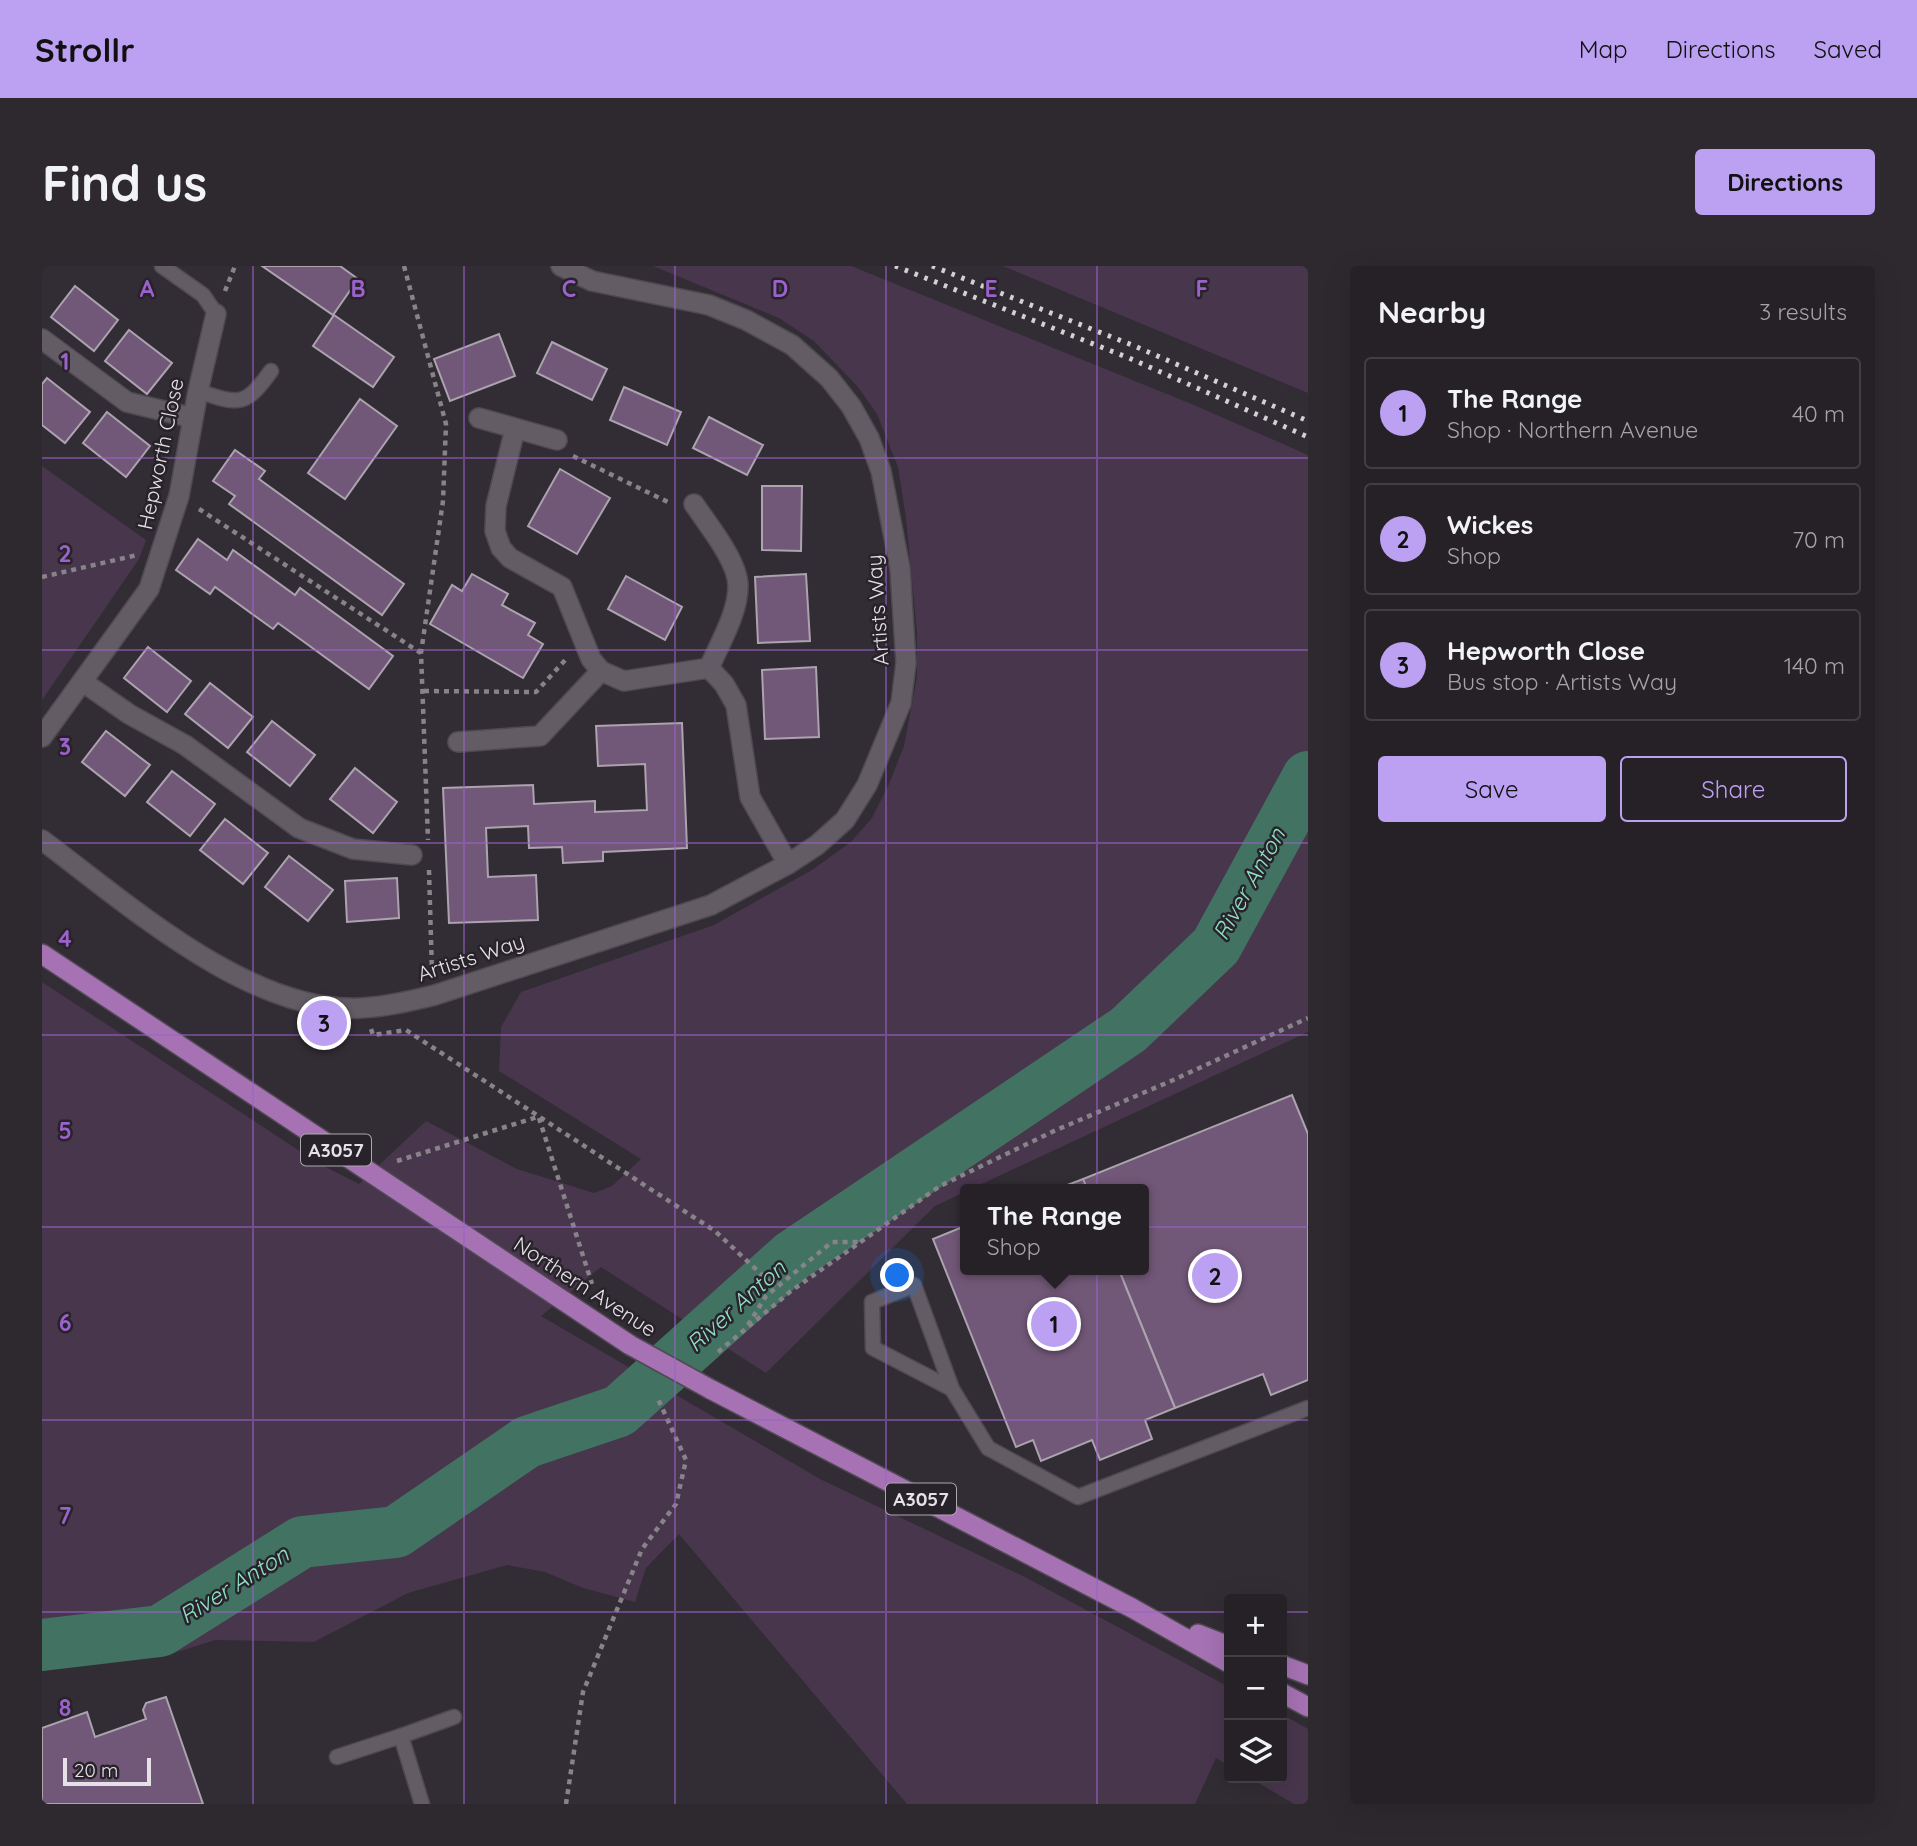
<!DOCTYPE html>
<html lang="en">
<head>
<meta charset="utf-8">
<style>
	:root { --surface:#262127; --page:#2e292f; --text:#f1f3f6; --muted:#a4a3a7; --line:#423e44; --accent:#bca0f2 }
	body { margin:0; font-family:Quicksand,sans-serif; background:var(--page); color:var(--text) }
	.controls { position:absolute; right:21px; bottom:21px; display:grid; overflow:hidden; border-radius:7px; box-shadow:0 7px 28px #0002 }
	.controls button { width:63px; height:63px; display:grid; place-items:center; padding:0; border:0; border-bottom:2px solid var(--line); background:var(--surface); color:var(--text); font:35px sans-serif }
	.scale { position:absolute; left:21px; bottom:18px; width:88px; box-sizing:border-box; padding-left:7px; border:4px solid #e5e1e6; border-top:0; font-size:19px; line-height:24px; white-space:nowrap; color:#e5e1e6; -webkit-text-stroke:5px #28222a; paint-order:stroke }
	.you { position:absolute; left:856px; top:1010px; width:24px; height:24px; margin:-18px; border:5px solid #fff; border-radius:50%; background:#1a73e8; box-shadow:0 0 0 10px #1a73e833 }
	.badge { display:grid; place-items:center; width:46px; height:46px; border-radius:50%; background:var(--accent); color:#111; font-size:23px; font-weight:700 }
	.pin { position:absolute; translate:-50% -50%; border:4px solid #fff; box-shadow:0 2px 7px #0006 }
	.popup { position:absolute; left:918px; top:918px; width:189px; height:91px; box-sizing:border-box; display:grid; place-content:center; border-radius:7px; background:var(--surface); filter:drop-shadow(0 2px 5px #0005); font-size:23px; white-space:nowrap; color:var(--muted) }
	.popup b { font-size:26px; color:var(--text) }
	.popup::after { content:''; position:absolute; left:50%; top:100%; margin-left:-14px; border:14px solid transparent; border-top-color:var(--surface) }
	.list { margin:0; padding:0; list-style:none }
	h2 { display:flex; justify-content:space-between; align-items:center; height:91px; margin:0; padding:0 28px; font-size:30px }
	h2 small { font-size:23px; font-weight:400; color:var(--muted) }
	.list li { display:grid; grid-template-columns:46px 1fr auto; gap:21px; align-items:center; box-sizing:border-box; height:112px; margin:0 14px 14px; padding:0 14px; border:2px solid var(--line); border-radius:7px }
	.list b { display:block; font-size:26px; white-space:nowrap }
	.list p { margin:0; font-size:23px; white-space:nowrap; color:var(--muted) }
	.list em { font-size:23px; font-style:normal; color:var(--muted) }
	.actions { display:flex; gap:14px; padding:21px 28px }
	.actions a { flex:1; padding:16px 0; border:2px solid var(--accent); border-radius:7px; text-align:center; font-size:24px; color:var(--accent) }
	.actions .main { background:var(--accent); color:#111 }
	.icon { flex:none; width:38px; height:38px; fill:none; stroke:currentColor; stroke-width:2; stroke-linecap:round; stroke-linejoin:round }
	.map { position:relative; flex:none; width:1266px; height:1538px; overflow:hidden; border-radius:7px }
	header { display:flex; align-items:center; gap:42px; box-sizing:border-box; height:98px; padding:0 35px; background:var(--accent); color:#111 }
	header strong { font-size:33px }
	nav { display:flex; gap:38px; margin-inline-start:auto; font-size:24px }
	.intro { display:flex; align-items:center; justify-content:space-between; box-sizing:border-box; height:168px; padding:0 42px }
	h1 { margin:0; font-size:49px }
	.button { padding:18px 32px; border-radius:7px; background:var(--accent); color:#111; font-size:24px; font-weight:700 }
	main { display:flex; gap:42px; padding:0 42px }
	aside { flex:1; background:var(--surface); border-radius:7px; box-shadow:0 7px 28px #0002 }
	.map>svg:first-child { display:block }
</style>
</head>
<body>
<header>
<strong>Strollr</strong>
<nav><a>Map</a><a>Directions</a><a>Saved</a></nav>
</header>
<div class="intro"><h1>Find us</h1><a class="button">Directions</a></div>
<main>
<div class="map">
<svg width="1266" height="1538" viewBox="0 0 1266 1538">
	<rect width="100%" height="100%" fill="#322c34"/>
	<g fill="#48364d">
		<polygon points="611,0 809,0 1152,139 1266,189 1266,766 929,923 923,923 923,926 893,940 724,1107 559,1001 499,1050 778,1213 985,1312 1187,1421 1187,1500 1174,1492 1153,1538 865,1538 637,1268 604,1302 593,1336 541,1322 503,1306 465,1299 366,1327 272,1376 173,1374 120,1391 4,1395 0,1355 0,716 276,897 317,918 384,855 475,903 552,927 570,920 599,893 457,805 459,761 479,726 672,659 770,604 809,576 830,552 847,518 862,480 875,411 875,367 864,252 856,201 835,148 816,121 772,75 737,52"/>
		<polygon points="961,0 1266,0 1266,127"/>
		<polygon points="0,200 104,274 97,293 0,434"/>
		<polygon points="1240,1448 1266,1463 1266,1538 1252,1538 1208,1512 1240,1512"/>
	</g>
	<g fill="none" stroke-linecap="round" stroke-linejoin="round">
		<polyline stroke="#417262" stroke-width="52" points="0,1379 118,1365 260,1276 354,1266 485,1176 577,1145 750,990 1086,764 1174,680 1266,511"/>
	</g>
	<g fill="#725878" stroke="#aba3ae" stroke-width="2">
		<polygon points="220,0 298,0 316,13 291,49"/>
		<polygon points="33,20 76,54 52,85 9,51"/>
		<polygon points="292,49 352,91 331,121 271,80"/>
		<polygon points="87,64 130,97 105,128 63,95"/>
		<polygon points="457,68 473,110 408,135 392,93"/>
		<polygon points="510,76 565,103 550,134 495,107"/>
		<polygon points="5,112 48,146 23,177 0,159 0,118"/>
		<polygon points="582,121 639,146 625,179 568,154"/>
		<polygon points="318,133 355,160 303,233 266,207"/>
		<polygon points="65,146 108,180 84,211 41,177"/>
		<polygon points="667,151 721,179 705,209 651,182"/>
		<polygon points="193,184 223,205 217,213 362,318 340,349 187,238 193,230 171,215"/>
		<polygon points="518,203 568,232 535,288 486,260"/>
		<polygon points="720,220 760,220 759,285 720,284"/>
		<polygon points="156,273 185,294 191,284 253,329 258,322 351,390 327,423 236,357 231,363 173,321 168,328 134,304"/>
		<polygon points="430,308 466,328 460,339 493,357 486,369 501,378 481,412 388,358 410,319 420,325"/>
		<polygon points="764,308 768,375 716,377 713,311"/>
		<polygon points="584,310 640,341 623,374 566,343"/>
		<polygon points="106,381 149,415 125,446 82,412"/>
		<polygon points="774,401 777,471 723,473 720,404"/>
		<polygon points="168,417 211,451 186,482 143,448"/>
		<polygon points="230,455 273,489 248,520 205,486"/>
		<polygon points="640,457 645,582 561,586 561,595 521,597 520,581 487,582 486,560 444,562 446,611 494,609 496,654 407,657 401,522 491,519 492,538 553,535 553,546 605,544 603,498 556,500 554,460"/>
		<polygon points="64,465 108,499 83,530 40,496"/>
		<polygon points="313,502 355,536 331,567 288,533"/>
		<polygon points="130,505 173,538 148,570 105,536"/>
		<polygon points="183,553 226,587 201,618 158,584"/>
		<polygon points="247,590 291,624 266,655 223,621"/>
		<polygon points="355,612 357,652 305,656 303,615"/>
		<polygon points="1250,829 1266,868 1266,1114 1229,1129 1221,1108 1133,1142 1077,1004 1101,1004 1101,923 1045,923 1041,913"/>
		<polygon points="1041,913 1045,923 1015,923"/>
		<polygon points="923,960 923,1004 1077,1004 1133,1142 1103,1154 1110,1173 1058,1194 1050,1174 999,1195 991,1174 974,1181 891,973"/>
		<polygon points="124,1431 161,1538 0,1538 0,1462 45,1446 53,1471 104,1453 101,1444 104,1437"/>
	</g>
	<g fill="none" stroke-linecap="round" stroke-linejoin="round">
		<defs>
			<g id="service">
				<polyline points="120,0 161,29 174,48"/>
				<path d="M156,125C197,139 203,141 229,105"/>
				<polyline points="910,1123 831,1082 830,1036 872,1019 910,1123 946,1182 1036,1231 1266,1142"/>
				<polyline points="359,1470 412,1451"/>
				<polyline points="295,1491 359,1470 380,1538"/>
			</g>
			<g id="minor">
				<polyline points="0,73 85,136 151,152"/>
				<polyline points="437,152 515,174"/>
				<polyline points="473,163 454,240 453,265 459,282 468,292 520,321 549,393 559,405"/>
				<path d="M652,238C666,259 696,295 696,320C696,347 678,377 667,402"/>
				<polyline points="41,416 87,448 143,479 257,562 311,583 370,589"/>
				<polyline points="0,471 107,323 137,230 156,125 174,48"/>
				<polyline points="416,476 498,470 559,405 582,415 667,402 682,418 694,439 708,531 746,598"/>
				<path d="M0,574C85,637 208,748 319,742C344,741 369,735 393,729L669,639L746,598L775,579L803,554L825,519L859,437L864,397L858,302L839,205L827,172L809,140L787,112L750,79L704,54L667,39L550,15L519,0"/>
			</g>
			<g id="primary">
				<polyline points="0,688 588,1079"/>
				<polyline points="668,1123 1090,1342 1187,1397"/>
				<polyline points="1156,1368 1187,1380"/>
				<polyline points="1240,1399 1266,1409"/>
				<polyline points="1240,1427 1266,1441"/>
			</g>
		</defs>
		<use href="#service" stroke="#4f4951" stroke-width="17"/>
		<use href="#minor" stroke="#4f4951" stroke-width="22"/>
		<use href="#primary" stroke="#4f4951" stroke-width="22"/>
		<g stroke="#888389" stroke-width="4.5" stroke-dasharray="5 5" stroke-linecap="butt">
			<polyline points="362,0 404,158 401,235 379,387 386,574"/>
			<polyline points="183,25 193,0"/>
			<polyline points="531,190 630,238"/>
			<polyline points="157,243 379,387"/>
			<polyline points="0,311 95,289"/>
			<polyline points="382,425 494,426 525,392"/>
			<polyline points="387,604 390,707"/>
			<polyline points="329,763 331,769 364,764 673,965 733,1021"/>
			<polyline points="497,852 550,1018"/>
			<polyline points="355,895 495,851"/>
			<polyline points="706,1059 724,1030 790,976 816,976"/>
			<polyline points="676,1086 749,1025 898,920 1012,865 1129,815 1266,752"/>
			<polyline points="524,1538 541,1426 600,1283 634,1238 644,1194 616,1133"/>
		</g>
		<use href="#service" stroke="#635c65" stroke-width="14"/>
		<use href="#minor" stroke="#635c65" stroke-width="19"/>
		<use href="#primary" stroke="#a672b4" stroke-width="19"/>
		<g stroke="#d3cfd4" stroke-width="5" stroke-dasharray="3.5 7" stroke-linecap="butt">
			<polyline points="853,0 1087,92 1266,171"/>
			<polyline points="890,0 1090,79 1266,155"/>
		</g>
		<defs>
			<polyline id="primary-bridge" points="588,1079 668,1123"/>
		</defs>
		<use href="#primary-bridge" stroke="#4f4951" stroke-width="22" stroke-linecap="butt"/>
		<use href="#primary-bridge" stroke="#a672b4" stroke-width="19"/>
	</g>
	<path fill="none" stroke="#9b62cb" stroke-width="2" stroke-opacity="0.55" d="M211,0V1538M422,0V1538M633,0V1538M844,0V1538M1055,0V1538M0,192H1266M0,384H1266M0,577H1266M0,769H1266M0,961H1266M0,1154H1266M0,1346H1187M1240,1346H1266"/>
	<g text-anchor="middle" stroke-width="5" stroke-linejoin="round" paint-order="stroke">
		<g fill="#28222a" stroke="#aca8ae" stroke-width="2">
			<rect x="259" y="868.5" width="70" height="31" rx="5"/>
			<rect x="844" y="1217.5" width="70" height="31" rx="5"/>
		</g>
		<g font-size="19" font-weight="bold" fill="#e5e1e6">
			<text x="294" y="891">A3057</text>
			<text x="879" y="1240">A3057</text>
		</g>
		<g font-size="21" fill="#e5e1e6" stroke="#28222a">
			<text transform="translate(119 188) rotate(-78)" y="7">Hepworth Close</text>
			<text transform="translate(836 344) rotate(-94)" y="7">Artists Way</text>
			<text transform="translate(429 692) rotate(-18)" y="7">Artists Way</text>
			<text transform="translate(543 1021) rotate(33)" y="7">Northern Avenue</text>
		</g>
		<g font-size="23" font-style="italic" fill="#8fe1c5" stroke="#28222a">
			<text transform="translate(1207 618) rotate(-61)" y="8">River Anton</text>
			<text transform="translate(694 1040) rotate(-42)" y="8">River Anton</text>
			<text transform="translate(192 1319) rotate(-32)" y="8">River Anton</text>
		</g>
	</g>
	<g font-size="23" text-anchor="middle" font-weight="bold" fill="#9b62cb" stroke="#28222a" stroke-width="5" stroke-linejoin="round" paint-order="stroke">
		<text x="105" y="31">A</text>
		<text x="316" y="31">B</text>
		<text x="527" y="31">C</text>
		<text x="738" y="31">D</text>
		<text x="949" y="31">E</text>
		<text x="1160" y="31">F</text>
		<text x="23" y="104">1</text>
		<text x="23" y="296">2</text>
		<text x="23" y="489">3</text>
		<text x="23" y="681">4</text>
		<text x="23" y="873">5</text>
		<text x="23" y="1065">6</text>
		<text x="23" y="1258">7</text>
		<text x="23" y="1450">8</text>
	</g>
</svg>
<div class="controls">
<button>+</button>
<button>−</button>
<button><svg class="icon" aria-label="layers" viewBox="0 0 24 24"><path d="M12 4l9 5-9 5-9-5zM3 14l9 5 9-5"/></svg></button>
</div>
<div class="scale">20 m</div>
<div class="you"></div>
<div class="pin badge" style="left:1012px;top:1058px">1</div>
<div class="popup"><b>The Range</b>Shop</div>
<div class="pin badge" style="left:1173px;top:1010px">2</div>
<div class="pin badge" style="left:282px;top:757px">3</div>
</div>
<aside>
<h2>Nearby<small>3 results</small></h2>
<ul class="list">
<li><span class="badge">1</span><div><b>The Range</b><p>Shop · Northern Avenue</p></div><em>40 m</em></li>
<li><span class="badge">2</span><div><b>Wickes</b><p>Shop</p></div><em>70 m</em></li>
<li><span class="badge">3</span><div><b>Hepworth Close</b><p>Bus stop · Artists Way</p></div><em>140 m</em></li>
</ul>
<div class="actions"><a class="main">Save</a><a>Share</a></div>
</aside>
</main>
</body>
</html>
